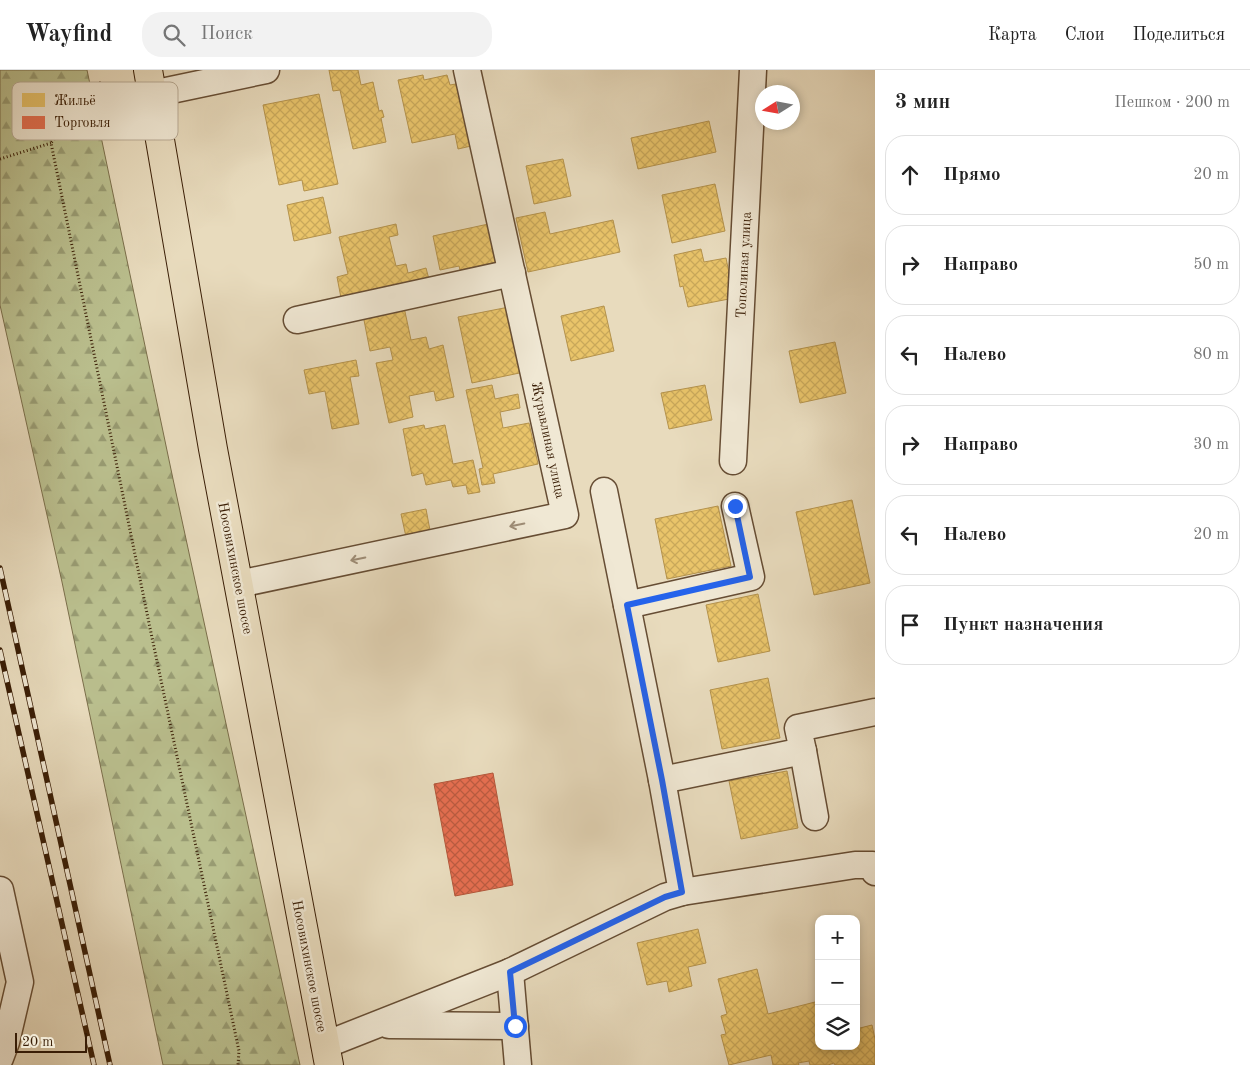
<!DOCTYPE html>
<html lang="ru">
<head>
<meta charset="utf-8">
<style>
	:root { --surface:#fff; --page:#f2f2f2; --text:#222; --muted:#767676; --line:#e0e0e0 }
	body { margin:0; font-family:"Old Standard TT",serif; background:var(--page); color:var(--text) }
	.controls { position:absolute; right:15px; bottom:15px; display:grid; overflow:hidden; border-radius:10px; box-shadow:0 2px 8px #0003 }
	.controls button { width:45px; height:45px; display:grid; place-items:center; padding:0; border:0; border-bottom:1px solid var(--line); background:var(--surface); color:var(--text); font:25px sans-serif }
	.compass { position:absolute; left:755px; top:15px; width:45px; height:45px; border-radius:50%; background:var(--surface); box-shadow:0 2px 8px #0003; rotate:259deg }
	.scale { position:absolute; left:15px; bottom:12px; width:72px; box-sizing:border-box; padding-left:5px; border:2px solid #3a1e06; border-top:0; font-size:14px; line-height:18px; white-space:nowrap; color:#3a1e06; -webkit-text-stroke:4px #f0e8d4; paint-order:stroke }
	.stop { position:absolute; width:15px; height:15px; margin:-11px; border:4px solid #2563eb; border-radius:50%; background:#fff }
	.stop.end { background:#2563eb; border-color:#fff; box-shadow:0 1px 5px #0008 }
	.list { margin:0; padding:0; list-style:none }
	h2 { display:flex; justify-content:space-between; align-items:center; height:65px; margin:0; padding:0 20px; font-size:21px }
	h2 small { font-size:16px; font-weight:400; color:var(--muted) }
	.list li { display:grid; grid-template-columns:32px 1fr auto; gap:15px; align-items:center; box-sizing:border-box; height:80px; margin:0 10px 10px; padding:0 10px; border:1px solid var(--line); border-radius:20px }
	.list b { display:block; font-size:19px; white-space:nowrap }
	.list em { font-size:16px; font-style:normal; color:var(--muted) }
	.icon { flex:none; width:28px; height:28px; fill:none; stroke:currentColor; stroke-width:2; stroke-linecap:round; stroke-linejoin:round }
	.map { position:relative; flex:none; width:875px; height:995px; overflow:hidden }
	header { display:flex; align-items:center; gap:30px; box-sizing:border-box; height:70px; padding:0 25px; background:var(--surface); border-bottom:1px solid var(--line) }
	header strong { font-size:24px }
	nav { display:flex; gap:28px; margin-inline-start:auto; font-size:18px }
	.search { width:350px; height:45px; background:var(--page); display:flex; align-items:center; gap:12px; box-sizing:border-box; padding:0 18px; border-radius:20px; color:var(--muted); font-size:19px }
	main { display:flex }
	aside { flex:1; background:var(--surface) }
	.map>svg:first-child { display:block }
</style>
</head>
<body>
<header>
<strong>Wayfind</strong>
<div class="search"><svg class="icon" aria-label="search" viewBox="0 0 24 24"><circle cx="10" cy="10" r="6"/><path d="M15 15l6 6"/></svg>Поиск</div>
<nav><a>Карта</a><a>Слои</a><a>Поделиться</a></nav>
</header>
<main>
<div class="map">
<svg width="875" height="995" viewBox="0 0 875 995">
	<defs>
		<pattern id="forest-firs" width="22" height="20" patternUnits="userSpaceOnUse" patternTransform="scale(1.25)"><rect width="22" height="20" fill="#babf8e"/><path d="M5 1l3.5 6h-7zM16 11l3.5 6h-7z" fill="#989b72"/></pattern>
		<pattern id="homes-cross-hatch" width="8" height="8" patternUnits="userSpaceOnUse" patternTransform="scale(1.25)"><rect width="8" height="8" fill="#e9c46a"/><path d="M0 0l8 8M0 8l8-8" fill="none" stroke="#c9a85a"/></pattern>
		<pattern id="shops-cross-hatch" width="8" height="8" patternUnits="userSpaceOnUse" patternTransform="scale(1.25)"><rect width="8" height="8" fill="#e76f51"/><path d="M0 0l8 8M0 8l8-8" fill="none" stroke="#bc5b41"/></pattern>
	</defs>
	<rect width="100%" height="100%" fill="#e8dbbd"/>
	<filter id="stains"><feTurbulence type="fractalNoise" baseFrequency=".004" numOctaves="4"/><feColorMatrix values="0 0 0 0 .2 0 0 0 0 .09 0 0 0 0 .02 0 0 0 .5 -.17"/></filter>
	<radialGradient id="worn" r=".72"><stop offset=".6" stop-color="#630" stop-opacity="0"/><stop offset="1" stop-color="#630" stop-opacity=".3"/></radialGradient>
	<polygon fill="url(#forest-firs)" stroke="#7a6e4a" points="0,0 87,0 173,409 300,995 163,995 62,512 0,235"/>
	<g fill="url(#homes-cross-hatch)" stroke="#b4924c">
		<polygon points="329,0 358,0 361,15 373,12 379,41 382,40 384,47 381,48 386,72 353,79 340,20 333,21"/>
		<polygon points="423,5 424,10 447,5 450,15 467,12 480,74 458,79 455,64 412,73 398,10"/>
		<polygon points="319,24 338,114 304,121 302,110 279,115 263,35"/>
		<polygon points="709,51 716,82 638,99 631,68"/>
		<polygon points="563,89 571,126 534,134 526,96"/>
		<polygon points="715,114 725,161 672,173 662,125"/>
		<polygon points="323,127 331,163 294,171 287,135"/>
		<polygon points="545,142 550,164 613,150 620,182 528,202 516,148"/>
		<polygon points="493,153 506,190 460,200 459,196 440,200 433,166"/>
		<polygon points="396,154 398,165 389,167 396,196 406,194 408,203 426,198 430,213 342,233 337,207 348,204 339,167"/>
		<polygon points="701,179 704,192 726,188 734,228 688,237 683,216 680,217 674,185"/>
		<polygon points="604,236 614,281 571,291 561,246"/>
		<polygon points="404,237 411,270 426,267 429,279 443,275 454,327 436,331 434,321 409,326 413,347 389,353 376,293 393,290 390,277 370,281 363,245"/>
		<polygon points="509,237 529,301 472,313 458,247"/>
		<polygon points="835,272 846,323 800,333 789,281"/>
		<polygon points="356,290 359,306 350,307 359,354 332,359 325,321 309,324 304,300"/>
		<polygon points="492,315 495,329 518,324 520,338 500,342 503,358 529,353 538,394 493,404 495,413 482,415 479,399 483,398 466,320"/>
		<polygon points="705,315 712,350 669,359 661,323"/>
		<polygon points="424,355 425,359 445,355 453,394 473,390 480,422 468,424 466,415 453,417 451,410 426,415 423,403 412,406 403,359"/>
		<polygon points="852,430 870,513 814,525 796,442"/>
		<polygon points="718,436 731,496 667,509 655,449"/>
		<polygon points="426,439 432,471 408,476 401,444"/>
		<polygon points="758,524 770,581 718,592 706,535"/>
		<polygon points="768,608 780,668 722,679 710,620"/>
		<polygon points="787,701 798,758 741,769 729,711"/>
		<polygon points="698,859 706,893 688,897 692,916 669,922 667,911 647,915 637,873"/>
		<polygon points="757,899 768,944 819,931 819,976 856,976 856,959 872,955 875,969 875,995 835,995 834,993 828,995 810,995 809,991 798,993 799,995 773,995 771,985 729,995 721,965 726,964 721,946 727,944 718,909"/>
	</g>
	<polygon fill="url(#shops-cross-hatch)" stroke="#b3573a" points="493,703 513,815 455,826 434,714"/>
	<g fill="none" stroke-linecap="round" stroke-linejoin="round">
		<defs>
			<g id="minor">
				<polyline points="152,24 266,0"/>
				<polyline points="297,250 512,203"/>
				<polyline points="733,391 753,0"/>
				<polyline points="239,514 565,445 467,0"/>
				<polyline points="627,535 751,507 735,436"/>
				<polyline points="803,681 815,747"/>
				<polyline points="662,710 803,681 798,658 875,642"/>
				<polyline points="0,820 20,912 6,972 0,988"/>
				<polyline points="682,822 855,795 873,795 875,802"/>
				<polyline points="510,902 518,995"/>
				<polyline points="389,955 515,956"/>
				<polyline points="325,975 510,902 665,827 682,822 662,710 604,421"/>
			</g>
			<polyline id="major" points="148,0 213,379 329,995"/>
		</defs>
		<use href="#minor" stroke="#664d34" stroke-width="29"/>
		<use href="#major" stroke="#3a1e06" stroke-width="30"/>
		<g stroke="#3a1e06" stroke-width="3" stroke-dasharray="1 2.5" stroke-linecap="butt">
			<polyline points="101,12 51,73 150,558 239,981 238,995"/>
			<polyline points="0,89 51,73"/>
		</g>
		<use href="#minor" stroke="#f0e8d4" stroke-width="26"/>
		<use href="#major" stroke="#e8dbbd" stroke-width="28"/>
		<defs>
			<g id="rail">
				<polyline points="0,498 110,995"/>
				<polyline points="0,580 94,995"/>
			</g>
		</defs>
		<use href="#rail" stroke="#3a1e06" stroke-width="5.5"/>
		<use href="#rail" stroke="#f0e8d4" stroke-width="4" stroke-dasharray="11" stroke-linecap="butt"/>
	</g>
	<defs><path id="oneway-shaft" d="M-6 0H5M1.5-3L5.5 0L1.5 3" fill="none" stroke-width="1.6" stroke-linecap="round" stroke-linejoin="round" transform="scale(1.25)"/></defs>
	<g stroke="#9e8d77">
		<use href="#oneway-shaft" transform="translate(517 455) rotate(168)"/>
		<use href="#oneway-shaft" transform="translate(358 489) rotate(168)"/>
	</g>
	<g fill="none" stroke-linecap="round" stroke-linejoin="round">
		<polyline stroke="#2563eb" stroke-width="6" points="515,956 510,902 665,827 682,822 662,710 627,535 750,507 735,436"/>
	</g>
	<g text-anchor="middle" stroke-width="5" stroke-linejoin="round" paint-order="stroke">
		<g font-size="14" fill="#3a1e06" stroke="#f0e8d4">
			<text transform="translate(743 195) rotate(-87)" y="5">Тополиная улица</text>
			<text transform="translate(549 370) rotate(78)" y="5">Журавлиная улица</text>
			<text transform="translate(236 498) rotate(79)" y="5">Носовихинское шоссе</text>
			<text transform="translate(310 896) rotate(79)" y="5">Носовихинское шоссе</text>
		</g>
	</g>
	<rect x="12" y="12" width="166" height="58" rx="8" fill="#f0e8d4" stroke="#b9ab96" stroke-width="1"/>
	<rect x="22" y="23" width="23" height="14" fill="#e9c46a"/>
	<rect x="22" y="46" width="23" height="13" fill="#e76f51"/>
	<g font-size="14" fill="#3a1e06">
		<text x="54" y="35">Жильё</text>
		<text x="54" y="57">Торговля</text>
	</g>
	<rect width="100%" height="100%" filter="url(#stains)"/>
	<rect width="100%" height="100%" fill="url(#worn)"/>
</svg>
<div class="controls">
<button>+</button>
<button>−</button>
<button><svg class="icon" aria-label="layers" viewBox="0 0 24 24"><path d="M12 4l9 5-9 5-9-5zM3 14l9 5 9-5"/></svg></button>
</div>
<svg class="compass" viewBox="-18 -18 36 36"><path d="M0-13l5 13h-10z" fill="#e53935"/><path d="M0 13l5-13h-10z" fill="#767676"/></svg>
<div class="scale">20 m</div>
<div class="stop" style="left:515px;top:956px"></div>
<div class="stop end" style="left:735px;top:436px"></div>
</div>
<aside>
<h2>3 мин<small>Пешком · 200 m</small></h2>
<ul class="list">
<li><svg class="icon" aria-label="ahead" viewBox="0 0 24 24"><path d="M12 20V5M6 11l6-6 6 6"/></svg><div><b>Прямо</b></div><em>20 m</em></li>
<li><svg class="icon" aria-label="right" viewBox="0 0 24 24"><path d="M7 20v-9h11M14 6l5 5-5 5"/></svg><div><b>Направо</b></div><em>50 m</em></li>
<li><svg class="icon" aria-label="left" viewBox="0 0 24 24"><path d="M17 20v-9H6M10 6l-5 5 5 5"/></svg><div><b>Налево</b></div><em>80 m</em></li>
<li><svg class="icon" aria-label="right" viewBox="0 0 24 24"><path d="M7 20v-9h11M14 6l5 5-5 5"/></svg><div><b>Направо</b></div><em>30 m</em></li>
<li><svg class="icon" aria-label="left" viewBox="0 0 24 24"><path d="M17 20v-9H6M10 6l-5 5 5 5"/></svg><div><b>Налево</b></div><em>20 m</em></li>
<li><svg class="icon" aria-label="arrive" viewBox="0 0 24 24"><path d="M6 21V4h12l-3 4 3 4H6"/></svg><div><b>Пункт назначения</b></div></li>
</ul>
</aside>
</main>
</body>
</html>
